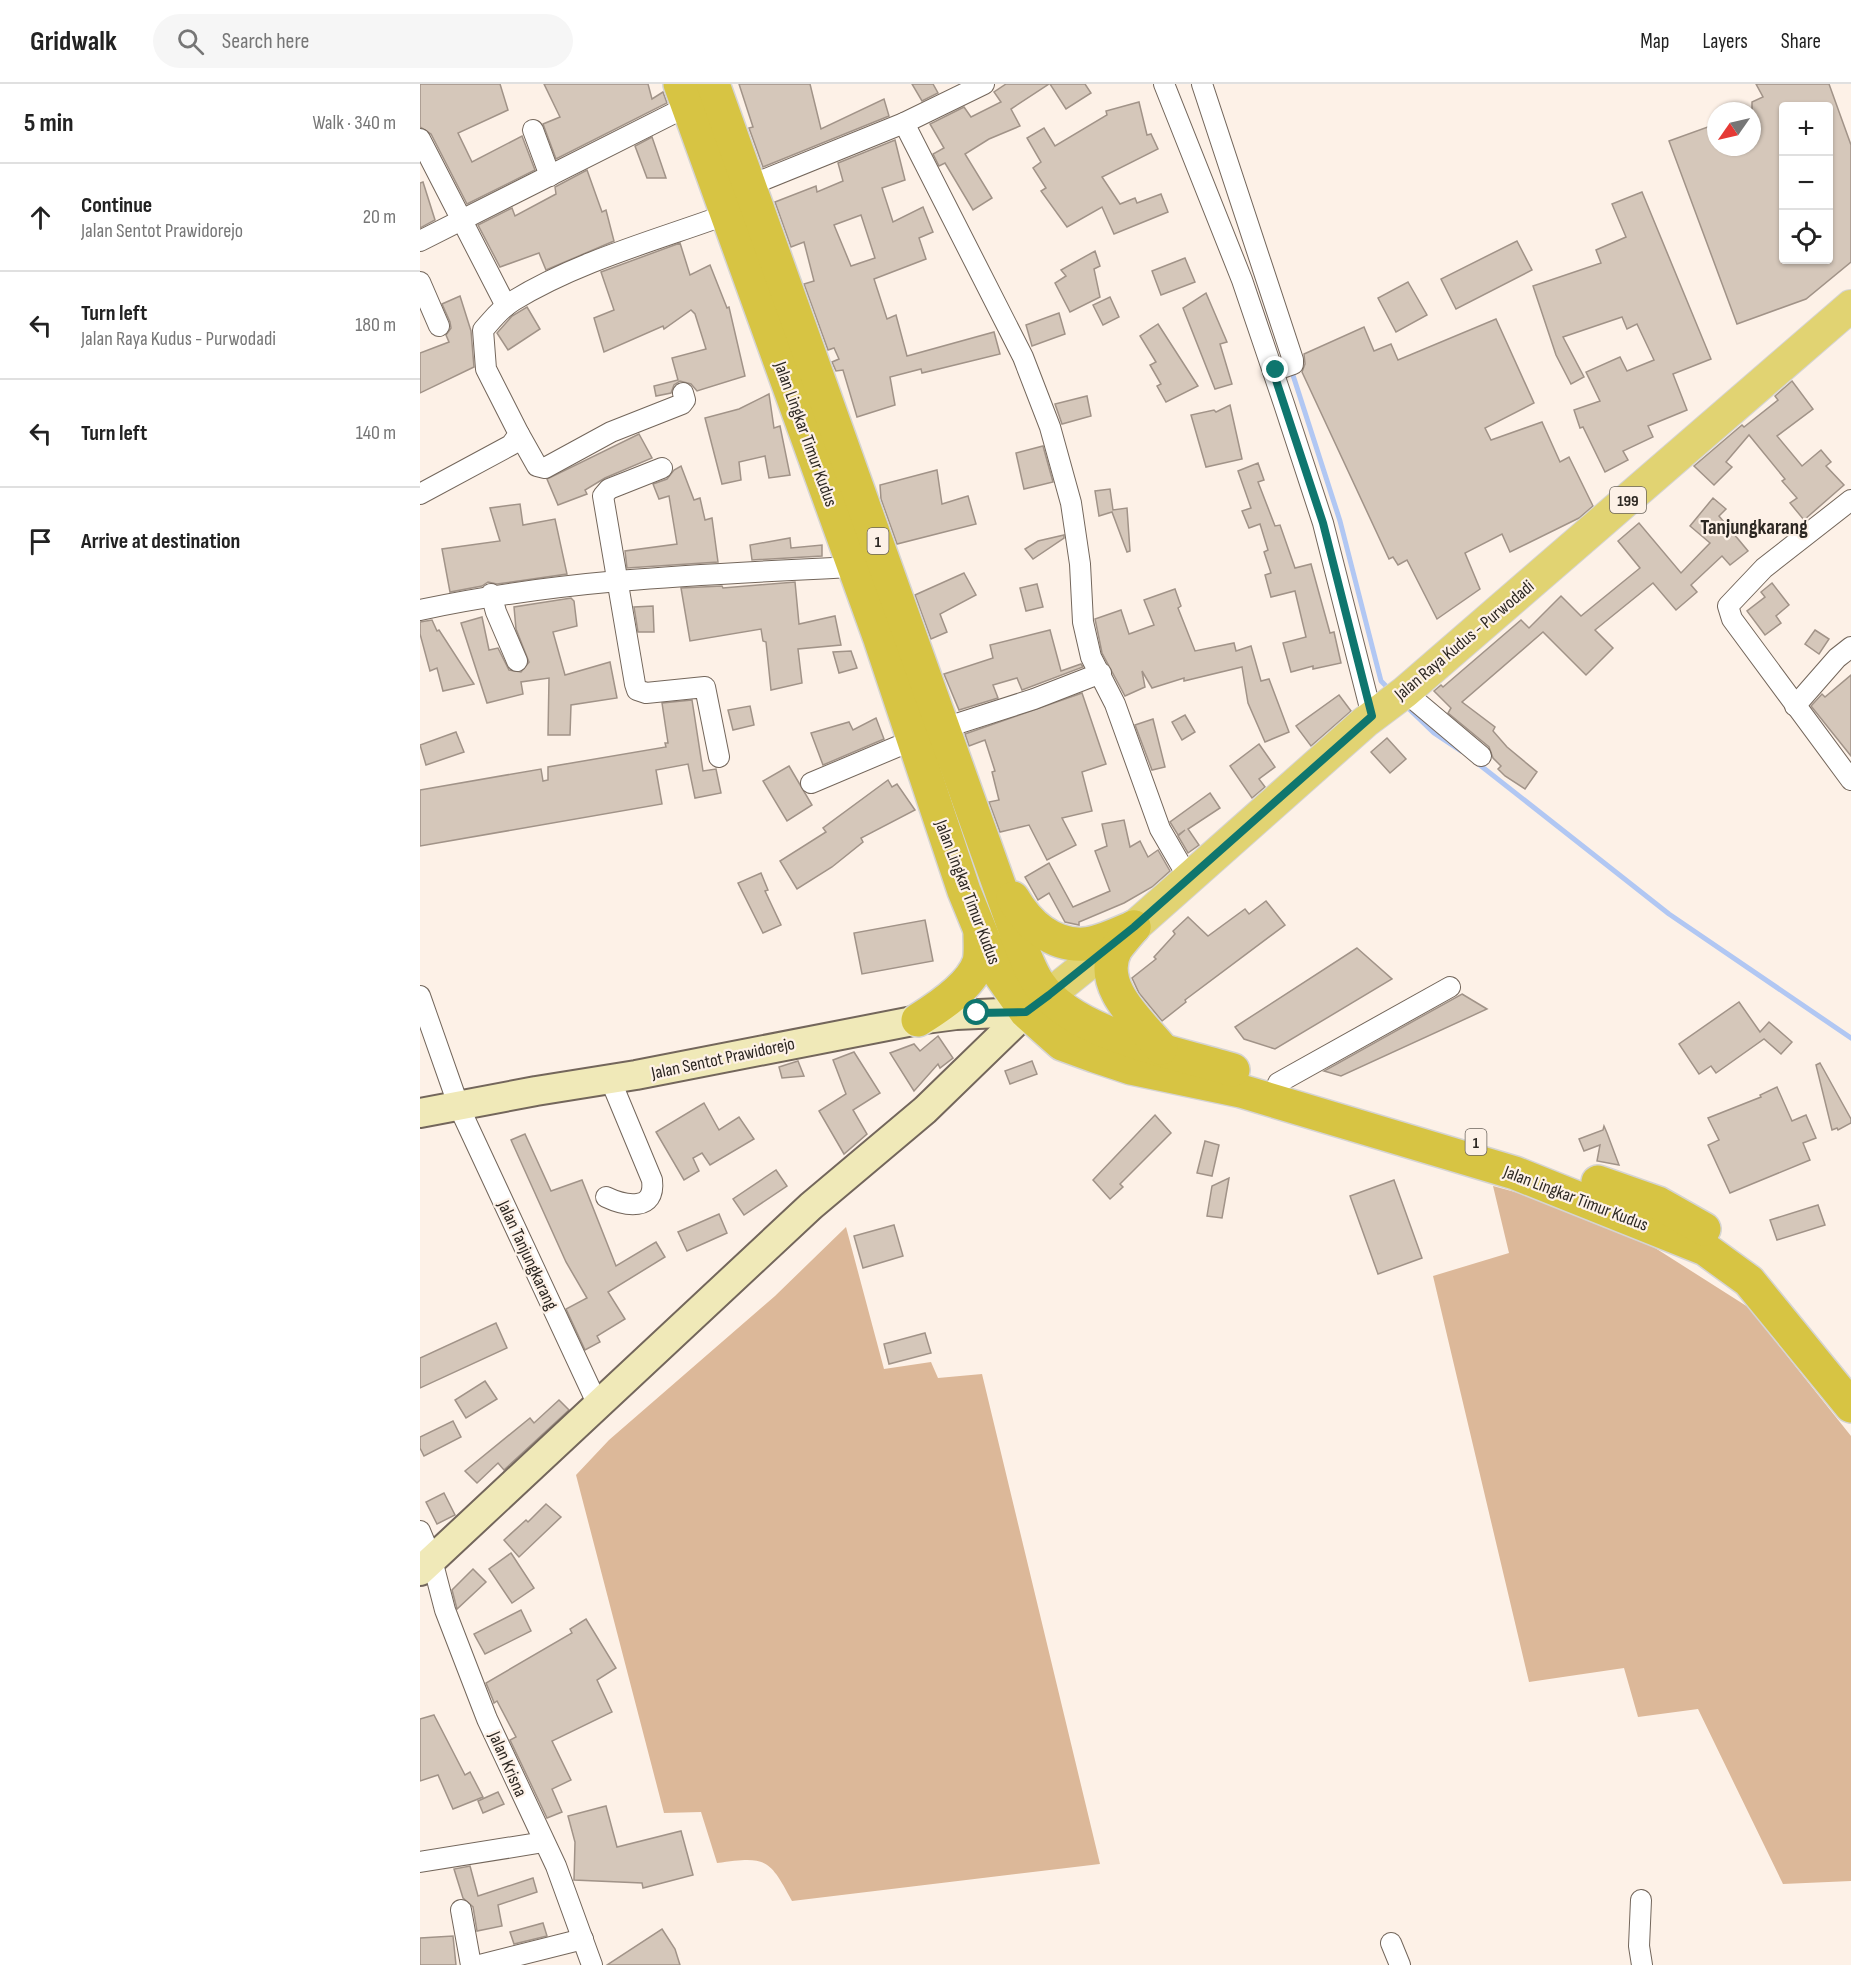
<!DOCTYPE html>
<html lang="en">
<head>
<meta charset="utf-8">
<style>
	:root { --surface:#fff; --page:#f6f6f6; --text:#222; --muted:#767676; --line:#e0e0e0 }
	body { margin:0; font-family:"Sofia Sans Condensed",sans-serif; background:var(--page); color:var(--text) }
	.controls { position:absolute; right:18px; top:18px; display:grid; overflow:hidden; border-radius:6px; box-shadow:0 2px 4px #0004 }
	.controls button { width:54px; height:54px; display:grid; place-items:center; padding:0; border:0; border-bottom:2px solid var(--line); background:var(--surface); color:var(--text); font:30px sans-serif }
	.compass { position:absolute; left:1287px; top:18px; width:54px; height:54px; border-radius:50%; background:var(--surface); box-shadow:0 2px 4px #0004; rotate:236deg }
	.stop { position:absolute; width:18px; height:18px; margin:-14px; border:4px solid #0f766e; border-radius:50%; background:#fff }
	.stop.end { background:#0f766e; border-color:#fff; box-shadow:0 2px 6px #0008 }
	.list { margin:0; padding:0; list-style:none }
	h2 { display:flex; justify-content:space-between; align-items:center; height:78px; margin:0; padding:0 24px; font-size:26px }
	h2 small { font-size:20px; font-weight:400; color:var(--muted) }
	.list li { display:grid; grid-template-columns:39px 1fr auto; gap:18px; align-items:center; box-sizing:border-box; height:108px; padding:0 24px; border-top:2px solid var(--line) }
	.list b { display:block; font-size:22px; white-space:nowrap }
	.list p { margin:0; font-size:20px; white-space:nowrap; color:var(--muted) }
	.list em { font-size:20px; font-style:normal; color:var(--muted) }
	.icon { flex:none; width:33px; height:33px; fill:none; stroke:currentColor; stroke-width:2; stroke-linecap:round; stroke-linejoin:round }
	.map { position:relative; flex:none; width:1431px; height:1881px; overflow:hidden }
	header { display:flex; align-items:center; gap:36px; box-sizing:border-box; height:84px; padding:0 30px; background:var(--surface); border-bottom:2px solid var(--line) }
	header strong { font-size:28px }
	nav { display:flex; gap:33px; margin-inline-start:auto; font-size:21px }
	.search { width:420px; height:54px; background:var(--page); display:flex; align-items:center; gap:15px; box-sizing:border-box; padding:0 21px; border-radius:33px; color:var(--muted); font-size:22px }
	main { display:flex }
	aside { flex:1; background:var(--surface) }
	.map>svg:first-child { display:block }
</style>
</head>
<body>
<header>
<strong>Gridwalk</strong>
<div class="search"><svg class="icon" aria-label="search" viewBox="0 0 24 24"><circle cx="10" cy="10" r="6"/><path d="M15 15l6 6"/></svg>Search here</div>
<nav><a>Map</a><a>Layers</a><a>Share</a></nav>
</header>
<main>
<aside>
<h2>5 min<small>Walk · 340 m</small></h2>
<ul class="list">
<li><svg class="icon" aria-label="ahead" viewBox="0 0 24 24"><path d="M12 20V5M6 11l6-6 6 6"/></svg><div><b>Continue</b><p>Jalan Sentot Prawidorejo</p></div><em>20 m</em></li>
<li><svg class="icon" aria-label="left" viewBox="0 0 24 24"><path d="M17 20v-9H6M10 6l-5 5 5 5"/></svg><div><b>Turn left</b><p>Jalan Raya Kudus - Purwodadi</p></div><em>180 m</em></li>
<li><svg class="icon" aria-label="left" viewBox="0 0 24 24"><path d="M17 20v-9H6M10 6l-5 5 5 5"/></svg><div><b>Turn left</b></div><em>140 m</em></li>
<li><svg class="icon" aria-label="arrive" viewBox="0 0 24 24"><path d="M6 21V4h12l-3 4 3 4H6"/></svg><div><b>Arrive at destination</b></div></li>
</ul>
</aside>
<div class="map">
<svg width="1431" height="1881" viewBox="0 0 1431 1881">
	<rect width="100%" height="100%" fill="#fdf1e7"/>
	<g fill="#dcb899">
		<polygon points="1073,1102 1158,1125 1210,1148 1328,1223 1431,1352 1431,1797 1363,1800 1278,1625 1218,1633 1204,1584 1109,1598 1013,1192 1089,1169"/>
		<path d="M426,1143L464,1285L511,1278L518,1294L562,1290L680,1780L372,1817C349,1774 346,1772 297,1779L281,1728L244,1729L156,1391L189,1356L355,1212Z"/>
	</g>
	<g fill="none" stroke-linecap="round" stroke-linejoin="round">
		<g stroke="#b1c7f3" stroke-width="5">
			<polyline points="871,285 920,437 961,597 971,607"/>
			<polyline points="986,622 1014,649 1041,667"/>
			<polyline points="1056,678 1249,830 1431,954"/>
		</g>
	</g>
	<g fill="#d5c7ba" stroke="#a19388" stroke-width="1.5" fill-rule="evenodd">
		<polygon points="0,0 80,0 88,26 38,49 52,78 102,52 115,86 47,120 11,50 0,43"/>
		<polygon points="124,0 228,0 232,15 243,8 247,19 136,75 123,40 140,33"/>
		<polygon points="319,0 390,0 401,45 464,15 469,32 343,83 329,44 333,43"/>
		<polygon points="492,0 513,0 518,9 502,17"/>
		<polygon points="586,0 629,0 591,25 600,42 569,55 545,70 572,114 553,126 525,79 519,82 513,70 524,64 510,40 544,23 551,33 581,18 574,8"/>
		<polygon points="630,0 665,0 671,9 646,25"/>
		<path d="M1336,0H1409L1431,61V178L1386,215L1317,240L1249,57L1296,40V63H1332V18L1343,13ZM1364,22H1408V176H1364Z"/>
		<polygon points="719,18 727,51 731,50 738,65 682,93 700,120 715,114 717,119 741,110 748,128 694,150 682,123 647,143 621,107 626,104 613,84 621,78 607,54 624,44 635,62 687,31 686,27"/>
		<polygon points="232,53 246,94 227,94 215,62"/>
		<path d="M475,56L485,96L462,104L473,138L503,123L513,148L499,154L506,175L454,195L467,235L476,231L487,272L574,248L580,270L502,289L501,285L470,293L475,321L437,333L423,286L416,287L412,278L419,275L414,264L408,266L384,200L394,197L384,158L371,163L355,118L396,102L397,108L423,97L418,79ZM441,131L455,174L431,182L414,141Z"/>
		<polygon points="167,86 182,128 186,126 194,157 126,186 119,169 80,183 58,141 92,124 95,132 136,110 135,103"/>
		<polygon points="3,98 15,136 0,144 0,99"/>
		<polygon points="1222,108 1291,275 1253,290 1267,326 1228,342 1233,353 1203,367 1208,376 1185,388 1163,343 1160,344 1154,326 1180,317 1166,288 1200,273 1207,287 1234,276 1217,240 1207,245 1202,233 1143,253 1164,293 1151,300 1136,271 1113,202 1181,179 1176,166 1206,153 1192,120"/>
		<polygon points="1097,157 1112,186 1036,225 1021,195"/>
		<polygon points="260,159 270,191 290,181 307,224 309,223 325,292 277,307 271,300 260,297 254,301 251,309 236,312 234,302 258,296 252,274 286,265 275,230 271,226 244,245 243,242 184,268 174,234 194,226 181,188"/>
		<polygon points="675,167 680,182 674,185 680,213 650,228 635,199 646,192 641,186"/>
		<polygon points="765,174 775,198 741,211 732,187"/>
		<polygon points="988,198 1007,231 976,248 958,214"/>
		<polygon points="786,209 807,258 800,260 812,300 795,305 763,224"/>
		<polygon points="40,212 51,247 54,283 0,309 0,269 29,258 26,251 31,244 30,238 22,220"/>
		<polygon points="690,213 699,233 683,241 673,221"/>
		<polygon points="107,223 120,245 88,266 77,249 92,232"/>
		<polygon points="639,229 645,250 612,262 606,241"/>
		<polygon points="1076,235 1114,319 1065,344 1071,356 1122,338 1140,378 1149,373 1173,422 1159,434 1090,468 1082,450 1045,469 1060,505 1017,535 987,476 978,481 973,473 969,475 882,288 885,280 884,270 944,243 954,267 971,260 978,276"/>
		<polygon points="738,240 778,302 746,318 737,302 741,300 730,281 736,278 720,252"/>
		<polygon points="1372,297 1393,325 1357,352 1382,382 1401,366 1411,378 1406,382 1424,401 1384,436 1370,419 1377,414 1362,397 1365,395 1329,351 1306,378 1312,383 1294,401 1274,382 1322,341 1324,343 1358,316 1355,312"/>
		<polygon points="349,310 354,344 360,342 370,391 349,394 345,372 319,378 321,396 302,400 285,334 319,325"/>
		<polygon points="667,312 671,332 642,340 635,320"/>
		<polygon points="810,321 822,375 786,383 771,331 794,326 796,328"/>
		<polygon points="219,350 232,374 185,394 165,406 167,410 138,421 127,395"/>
		<polygon points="623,362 633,398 604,405 596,369"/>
		<polygon points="838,379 844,396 838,398 855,442 860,441 875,484 891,480 910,549 914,548 921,579 893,585 893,582 871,588 863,559 886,553 875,507 851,513 845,491 851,489 844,468 848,466 840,440 829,444 822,427 831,424 818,387"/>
		<polygon points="261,382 274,416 280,414 285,436 292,434 298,478 207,484 205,467 257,460 249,412 239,415 233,400 247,395 254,386"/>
		<polygon points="517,386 522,420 548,412 556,440 477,460 461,415 460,401"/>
		<polygon points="690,405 693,426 707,424 710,467 707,468 692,428 679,432 675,407"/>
		<polygon points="1293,414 1306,425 1299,432 1328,467 1310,481 1302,472 1271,501 1277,508 1256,526 1233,499 1175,546 1193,564 1166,591 1123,548 1042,618 1075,643 1073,647 1087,663 1117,688 1105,705 1085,692 1078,685 1081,682 1073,674 1069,663 1028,629 1031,624 1014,607 1021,601 1023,603 1101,536 1109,544 1141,512 1161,532 1220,484 1198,457 1219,439 1261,489 1290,459 1270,442"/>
		<polygon points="100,420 103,441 135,435 147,490 77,500 68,498 62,502 30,508 22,465 80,457 70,424"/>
		<polygon points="644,451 644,454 613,475 605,465 618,457"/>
		<polygon points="370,454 371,464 402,461 402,472 332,476 330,461"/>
		<polygon points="544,489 556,511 520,530 527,548 511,555 495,511"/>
		<polygon points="375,498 379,540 415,532 421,561 378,565 382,599 351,606 346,558 343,557 341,545 270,557 261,504 302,502 303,504"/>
		<polygon points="1352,499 1369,521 1356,532 1361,539 1345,551 1327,527 1345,513 1341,508"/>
		<polygon points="617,500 623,523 606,527 600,504"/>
		<polygon points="755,505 761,522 758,524 775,567 814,559 816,567 831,562 841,597 849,595 869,648 845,658 828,619 822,583 764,597 764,594 732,604 722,587 725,603 705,612 682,569 675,535 701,526 709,550 734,541 724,516"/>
		<polygon points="151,514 154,517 157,542 133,548 145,591 190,578 197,614 151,621 150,651 128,651 129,594 101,598 103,610 67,619 41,539 62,533 69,566 78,564 89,586 101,588 109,578 96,545 94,523"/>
		<polygon points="233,522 234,548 218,548 214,523"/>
		<polygon points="12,536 17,547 19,546 54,600 23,607 17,584 10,587 0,550 0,538"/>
		<polygon points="630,546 641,587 661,580 663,583 602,606 597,594 573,601 578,614 539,626 524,590 573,574 570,561"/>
		<polygon points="1395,546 1409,555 1399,570 1385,560"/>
		<polygon points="431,567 437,584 419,589 413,568"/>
		<polygon points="1431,591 1431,672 1391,622 1402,610 1405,613"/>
		<polygon points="662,609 686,680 662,688 672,727 642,734 656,761 627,776 609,741 580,748 569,718 579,716 572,688 575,687 565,656 549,662 545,650"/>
		<polygon points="919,611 931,627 891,662 876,642"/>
		<polygon points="272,616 283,687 296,685 301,709 275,714 268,680 236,686 242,720 0,762 0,706 121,685 123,697 128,696 128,683 246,663 245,659 248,659 242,619"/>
		<polygon points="330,622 334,641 313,646 308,626"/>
		<polygon points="765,631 775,648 762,656 752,638"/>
		<polygon points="456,634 464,655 403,681 391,649 429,638 433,646"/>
		<polygon points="733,635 745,683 732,686 715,641"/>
		<polygon points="36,648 44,668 6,681 0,661"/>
		<polygon points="967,654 986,675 970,689 951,668"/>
		<polygon points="839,660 855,683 839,695 845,703 832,714 810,682"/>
		<polygon points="369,682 392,721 367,737 343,697"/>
		<polygon points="468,696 472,703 477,700 495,726 441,754 443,758 412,783 377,805 360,777 406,748 403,744"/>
		<polygon points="790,709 800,724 768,745 779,761 768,769 758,752 765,746 758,751 750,738"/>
		<polygon points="704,736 710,763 720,757 728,773 738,766 750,787 732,803 704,819 659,838 659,841 645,838 629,809 618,816 605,793 629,779 653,823 690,807 675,767 687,762 682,740"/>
		<polygon points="341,789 348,806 345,807 361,841 343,849 318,799"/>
		<polygon points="846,817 865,841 765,916 766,918 742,937 719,909 712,894 736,875 734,873 755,850 753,847 768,833 788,852 825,825 829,830"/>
		<polygon points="505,836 513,877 442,890 434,849"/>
		<polygon points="937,864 972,895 855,965 824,955 815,943"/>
		<polygon points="1042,910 1067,925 921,992 904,987"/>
		<polygon points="1319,918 1340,948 1349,938 1372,958 1361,970 1344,955 1296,989 1291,982 1279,990 1259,960"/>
		<polygon points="518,952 533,974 520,984 518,980 494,1007 470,969 494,960 500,967"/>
		<polygon points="434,968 460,1009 433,1026 447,1050 424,1070 399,1027 426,1010 413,976"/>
		<polygon points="378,977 384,992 362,994 359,983"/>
		<polygon points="612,977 617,990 590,1000 585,987"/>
		<polygon points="1400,979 1431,1035 1431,1039 1418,1046 1417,1044 1412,1046 1396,981"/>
		<polygon points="1357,1003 1372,1037 1386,1031 1396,1054 1383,1059 1390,1076 1310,1109 1288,1061 1299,1056 1288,1034 1341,1013 1340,1011"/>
		<polygon points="284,1019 299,1046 319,1033 334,1055 290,1081 282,1069 273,1074 279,1087 264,1096 236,1048"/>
		<polygon points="735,1031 751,1049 700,1100 703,1103 690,1115 673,1096"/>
		<polygon points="1184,1042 1187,1049 1199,1081 1177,1077 1180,1061 1164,1067 1159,1055 1183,1046"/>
		<polygon points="105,1050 131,1107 162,1096 196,1182 236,1158 245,1173 188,1208 205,1235 177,1252 180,1258 165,1266 146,1225 167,1214 146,1178 91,1056"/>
		<polygon points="785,1057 799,1061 792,1092 777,1089"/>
		<polygon points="356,1086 367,1102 324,1131 313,1115"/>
		<polygon points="809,1094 802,1134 787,1132 792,1102"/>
		<polygon points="974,1096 1002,1174 958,1190 930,1112"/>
		<polygon points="1398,1121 1405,1141 1357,1156 1350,1136"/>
		<polygon points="299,1130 307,1149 267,1167 258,1148"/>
		<polygon points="474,1141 483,1172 443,1184 434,1152"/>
		<polygon points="76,1239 87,1264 0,1304 0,1274"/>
		<polygon points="505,1249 511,1269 469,1280 464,1260"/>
		<polygon points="65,1297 77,1315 46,1334 35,1316"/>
		<polygon points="139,1316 149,1326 84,1386 78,1379 57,1399 45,1387 110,1334 114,1339"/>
		<polygon points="33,1337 41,1353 4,1372 0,1364 0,1353"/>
		<polygon points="24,1409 35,1431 17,1440 6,1418"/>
		<polygon points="126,1420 141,1433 99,1473 84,1456 106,1436 108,1438"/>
		<polygon points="91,1469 114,1504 92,1519 69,1485"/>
		<polygon points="53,1485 66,1498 37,1525 32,1506"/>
		<polygon points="101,1526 111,1547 65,1570 54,1550"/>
		<polygon points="166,1535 196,1584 177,1596 192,1628 132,1657 151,1696 132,1705 142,1728 127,1734 90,1656 96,1653 77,1617 74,1619 73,1616 66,1599 152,1549 150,1545"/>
		<polygon points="14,1631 45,1691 50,1688 63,1713 33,1725 18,1691 0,1697 0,1635"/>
		<polygon points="78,1708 84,1720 63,1729 58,1717"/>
		<polygon points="186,1722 197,1763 261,1747 273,1791 223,1804 222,1799 154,1796 155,1758 148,1732"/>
		<polygon points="50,1782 58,1812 113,1794 117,1808 78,1821 82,1842 57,1847 53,1823 43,1814 34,1785"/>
		<polygon points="123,1839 127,1852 94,1860 90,1848"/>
		<polygon points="242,1845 255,1865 260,1881 187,1881"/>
		<polygon points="33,1852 36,1881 0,1881 0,1854"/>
	</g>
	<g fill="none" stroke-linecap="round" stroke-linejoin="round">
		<defs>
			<g id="minor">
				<polyline points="744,0 822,196 864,320 903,439 952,632"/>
				<polyline points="782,0 873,276 873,280 853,287"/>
				<polyline points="484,39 603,273 630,343 651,419 660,480 663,538 671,573 695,620 740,745 769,795"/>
				<polyline points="113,46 130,92"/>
				<polyline points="0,55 86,222"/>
				<polyline points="331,101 484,39 564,0"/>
				<polyline points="0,157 268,22"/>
				<polyline points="0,198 19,242"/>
				<polyline points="99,350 117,382 125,384 191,348 262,320 265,316 263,309"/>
				<polyline points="242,384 189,405 183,412 215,600 217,606 226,609 285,603 299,673"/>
				<path d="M0,410L91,361L99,350L66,285L63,246C72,236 81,224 93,217C158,177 237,156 308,130"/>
				<polyline points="1431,416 1344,484 1308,522 1312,535 1431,696"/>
				<polyline points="71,510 76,528 97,577"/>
				<path d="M0,526C143,495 288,490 434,483"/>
				<polyline points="985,608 1061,672"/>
				<polyline points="1375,622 1417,574 1431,563"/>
				<polyline points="524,644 614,615 681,589"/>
				<polyline points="391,699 493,656"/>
				<polyline points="0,912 39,1023 177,1319"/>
				<polyline points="858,999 1030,903"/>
				<path d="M186,1113C205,1122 236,1128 232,1096L190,995"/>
				<polyline points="0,1447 12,1476 25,1526 67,1635 136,1782 172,1881"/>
				<polyline points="0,1778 124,1758"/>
				<polyline points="1221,1816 1219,1862 1222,1881"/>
				<polyline points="41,1826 51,1881"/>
				<polyline points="971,1859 980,1881"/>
				<polyline points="60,1881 163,1855"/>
			</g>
			<g id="secondary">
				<polyline points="0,1029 116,1007 216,991 498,936 536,931 606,928"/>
				<polyline points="0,1487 391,1122 505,1026 606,928 625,914"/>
			</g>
			<polyline id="primary" points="629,911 714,843 945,638 985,608 1431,222"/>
			<g id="trunk">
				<polyline points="260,0 460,555 544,807 576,885 606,928 642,960 675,972 711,984 821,1007 1095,1089 1285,1165 1329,1197 1431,1322"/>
				<path d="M293,0L598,854C604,869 610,887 619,900C654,952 755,968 813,986"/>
				<path d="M593,814C608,840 632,862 664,860C680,859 699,849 714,843"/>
				<path d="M714,843C708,850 701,858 696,865C676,902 721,939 741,964"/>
				<path d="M498,936C519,923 551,902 559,878C561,870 560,858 560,850"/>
				<polyline points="1178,1098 1238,1119 1284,1145"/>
			</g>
		</defs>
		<use href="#minor" stroke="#73665b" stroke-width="22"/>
		<use href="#secondary" stroke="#73665b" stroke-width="32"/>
		<use href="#primary" stroke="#d5d4d3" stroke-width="34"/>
		<use href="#trunk" stroke="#d5d4d3" stroke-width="36"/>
		<use href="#minor" stroke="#fff" stroke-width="20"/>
		<use href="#secondary" stroke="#f0e9b8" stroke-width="28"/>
		<use href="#primary" stroke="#e1d372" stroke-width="32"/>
		<use href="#trunk" stroke="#d7c443" stroke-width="33"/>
	</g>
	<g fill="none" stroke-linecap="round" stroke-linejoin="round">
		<polyline stroke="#0f766e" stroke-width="8" points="557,929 606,928 629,911 714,843 952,632 903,439 853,287 856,286"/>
	</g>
	<g text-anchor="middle" stroke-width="4.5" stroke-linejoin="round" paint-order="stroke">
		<g fill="#fdf1e7" stroke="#6b645d" stroke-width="1.5">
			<rect x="1190" y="403" width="36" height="26" rx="4.5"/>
			<rect x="447.5" y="444" width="21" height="26" rx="4.5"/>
			<rect x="1045.5" y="1045" width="21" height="26" rx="4.5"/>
		</g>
		<g font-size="16" font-weight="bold" fill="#2c2722">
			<text x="1208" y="422">199</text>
			<text x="458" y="463">1</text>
			<text x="1056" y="1064">1</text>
		</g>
		<g font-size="18" fill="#2c2722" stroke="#fdf1e7">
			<text transform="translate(386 350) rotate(70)" y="6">Jalan Lingkar Timur Kudus</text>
			<text transform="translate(1044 556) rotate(-40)" y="6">Jalan Raya Kudus - Purwodadi</text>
			<text transform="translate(548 808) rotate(69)" y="6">Jalan Lingkar Timur Kudus</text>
			<text transform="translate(303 974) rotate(-12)" y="6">Jalan Sentot Prawidorejo</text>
			<text transform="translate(1156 1114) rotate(21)" y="6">Jalan Lingkar Timur Kudus</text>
			<text transform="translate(108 1171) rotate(65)" y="6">Jalan Tanjungkarang</text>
			<text transform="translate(88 1680) rotate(66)" y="6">Jalan Krisna</text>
		</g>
		<g font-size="21" font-weight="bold" fill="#2c2722" stroke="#fdf1e7">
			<text x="1334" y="450">Tanjungkarang</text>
		</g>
	</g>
</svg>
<div class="controls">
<button>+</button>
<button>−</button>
<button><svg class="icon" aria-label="locate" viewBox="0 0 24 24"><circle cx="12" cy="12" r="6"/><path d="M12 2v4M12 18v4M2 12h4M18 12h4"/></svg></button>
</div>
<svg class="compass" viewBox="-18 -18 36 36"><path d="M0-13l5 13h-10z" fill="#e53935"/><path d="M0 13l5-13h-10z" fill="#767676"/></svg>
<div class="stop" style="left:557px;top:929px"></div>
<div class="stop end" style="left:856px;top:286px"></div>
</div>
</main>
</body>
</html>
